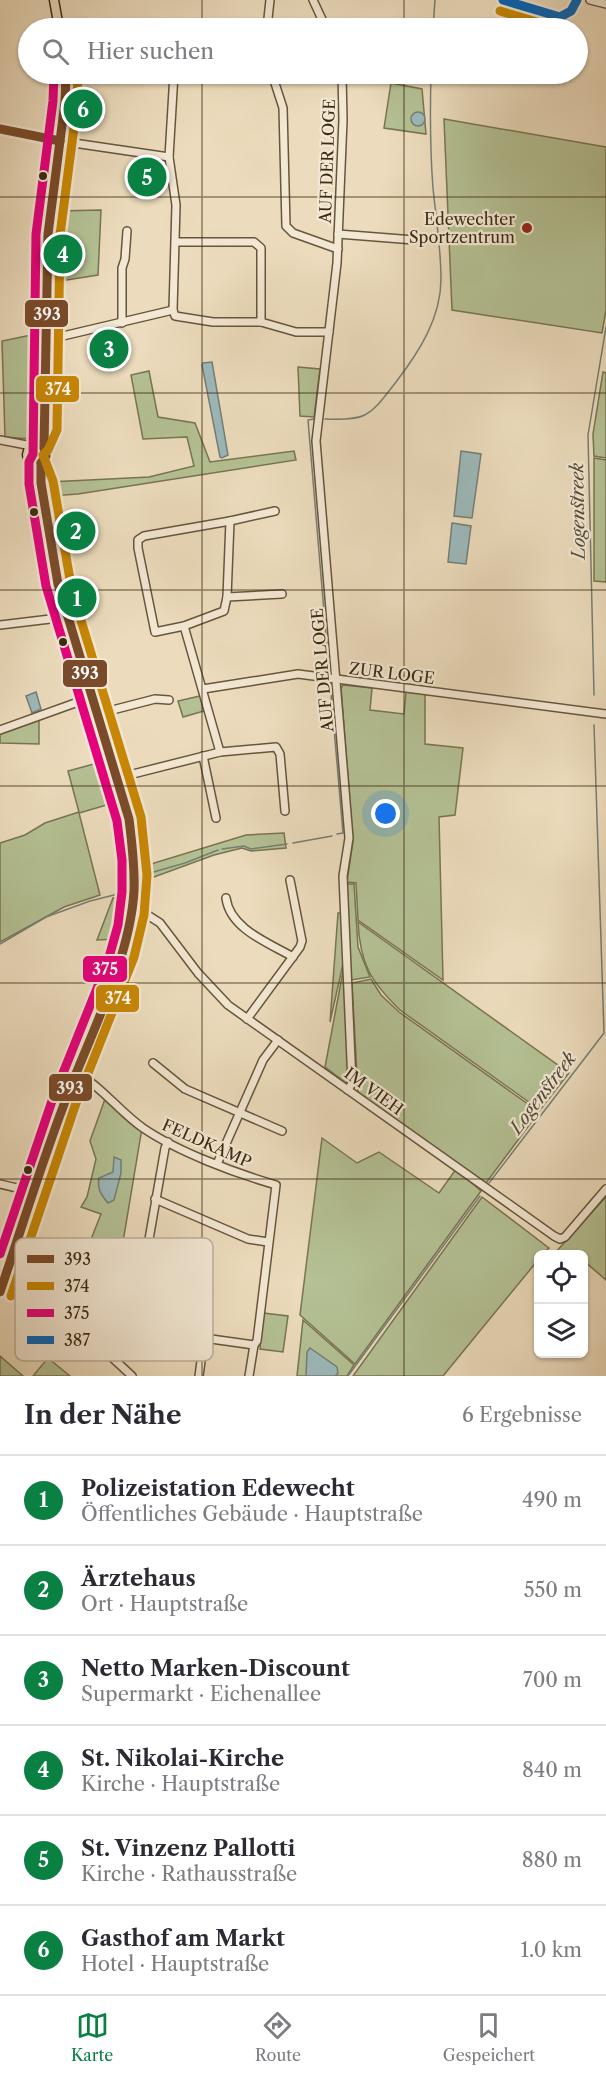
<!DOCTYPE html>
<html lang="de">
<head>
<meta charset="utf-8">
<style>
	:root { --surface:#fff; --page:#f7f7f7; --text:#2b2b33; --muted:#7c7c81; --line:#e1e1e2; --accent:#0b8043 }
	body { margin:0; font-family:"Libre Caslon Text",serif; background:var(--page); color:var(--text) }
	.controls { position:absolute; right:18px; bottom:18px; display:grid; overflow:hidden; border-radius:9px; box-shadow:0 2px 4px #0004 }
	.controls button { width:54px; height:54px; display:grid; place-items:center; padding:0; border:0; border-bottom:2px solid var(--line); background:var(--surface); color:var(--text); font:30px sans-serif }
	.you { position:absolute; left:386px; top:814px; width:21px; height:21px; margin:-15px; border:4px solid #fff; border-radius:50%; background:#1a73e8; box-shadow:0 0 0 9px #1a73e833 }
	.badge { display:grid; place-items:center; width:39px; height:39px; border-radius:50%; background:var(--accent); color:#fff; font-size:20px; font-weight:700 }
	.pin { position:absolute; translate:-50% -50%; border:3px solid #fff; box-shadow:0 2px 6px #0006 }
	.list { margin:0; padding:0; list-style:none }
	h2 { display:flex; justify-content:space-between; align-items:center; height:78px; margin:0; padding:0 24px; font-size:26px }
	h2 small { font-size:20px; font-weight:400; color:var(--muted) }
	.list li { display:grid; grid-template-columns:39px 1fr auto; gap:18px; align-items:center; box-sizing:border-box; height:90px; padding:0 24px; border-top:2px solid var(--line) }
	.list b { display:block; font-size:22px; white-space:nowrap }
	.list p { margin:0; font-size:20px; white-space:nowrap; color:var(--muted) }
	.list em { font-size:20px; font-style:normal; color:var(--muted) }
	.icon { flex:none; width:33px; height:33px; fill:none; stroke:currentColor; stroke-width:2; stroke-linecap:round; stroke-linejoin:round }
	.map { position:relative; flex:none; width:606px; height:1376px; overflow:hidden }
	.search { position:absolute; background:var(--surface); box-shadow:0 2px 4px #0004; left:18px; right:18px; top:18px; height:66px; display:flex; align-items:center; gap:15px; box-sizing:border-box; padding:0 21px; border-radius:33px; color:var(--muted); font-size:22px }
	.sheet { height:618px; background:var(--surface) }
	nav { display:flex; justify-content:space-around; align-items:center; box-sizing:border-box; height:84px; border-top:2px solid var(--line); background:var(--surface); font-size:16px; color:var(--muted) }
	nav a { display:grid; justify-items:center; gap:3px }
	nav .on { color:var(--accent) }
	.map>svg:first-child { display:block }
</style>
</head>
<body>
<div class="map">
<svg width="606" height="1376" viewBox="0 0 606 1376">
	<rect width="100%" height="100%" fill="#ecdcbd"/>
	<filter id="stains"><feTurbulence type="fractalNoise" baseFrequency=".00333" numOctaves="4"/><feColorMatrix values="0 0 0 0 .2 0 0 0 0 .09 0 0 0 0 .02 0 0 0 .5 -.17"/></filter>
	<radialGradient id="worn" r=".72"><stop offset=".6" stop-color="#630" stop-opacity="0"/><stop offset="1" stop-color="#630" stop-opacity=".3"/></radialGradient>
	<g fill="#b4c194" stroke="#787552" stroke-width="1.5">
		<polygon points="391,83 422,89 426,134 384,128"/>
		<polygon points="444,119 606,147 606,310 602,333 452,310"/>
		<polygon points="101,210 98,275 54,282 52,250 57,211"/>
		<polygon points="41,333 40,423 38,431 31,439 5,437 2,341"/>
		<polygon points="298,367 320,369 314,417 300,416"/>
		<polygon points="149,371 158,417 195,423 210,462 294,451 296,460 78,494 51,496 49,482 149,477 194,466 187,437 143,439 131,375"/>
		<polygon points="603,372 606,373 606,458 594,456 593,434"/>
		<polygon points="594,458 606,460 606,582 594,581"/>
		<polygon points="343,685 372,688 370,710 404,714 406,692 425,694 425,744 463,748 455,815 439,817 443,980 358,920 356,883 347,882 353,841 341,688"/>
		<polygon points="200,696 204,711 183,717 178,701"/>
		<polygon points="39,718 39,744 0,743 0,731"/>
		<polygon points="105,761 117,802 79,813 100,895 64,907 0,942 0,843 25,835 45,823 79,812 68,771"/>
		<polygon points="284,833 286,848 251,851 242,848 214,855 143,881 141,867 246,835"/>
		<polygon points="347,884 354,884 358,947 370,977 351,980"/>
		<polygon points="126,896 118,939 97,940 113,898"/>
		<polygon points="338,913 343,913 343,964 330,1022"/>
		<path d="M358,922L569,1073L540,1110L400,1010C370,981 360,963 358,922Z"/>
		<polygon points="344,966 349,1080 346,1083 325,1067"/>
		<polygon points="371,979 381,995 399,1012 539,1112 486,1183 358,1093 352,983"/>
		<polygon points="105,1099 142,1128 115,1290 95,1285 67,1261 63,1248 79,1253 82,1246 88,1247 101,1214 81,1207 87,1197 96,1159 90,1141"/>
		<polygon points="322,1138 357,1163 379,1152 439,1193 456,1169 481,1191 355,1364 300,1315"/>
		<polygon points="482,1197 549,1248 543,1254 538,1254 538,1260 443,1376 353,1376"/>
		<polygon points="606,1197 606,1280 584,1261 584,1254 576,1254 571,1251 568,1254 554,1254"/>
		<polygon points="263,1313 288,1316 283,1352 260,1349"/>
		<polygon points="303,1320 354,1365 347,1376 297,1376"/>
		<polygon points="0,1356 23,1376 0,1376"/>
		<polygon points="48,1358 70,1376 33,1376"/>
	</g>
	<g fill="#9cb9bb" stroke="#757f77" stroke-width="1.5">
		<circle cx="418" cy="119" r="7"/>
		<polygon points="212,362 228,455 222,458 220,457 202,365 203,363"/>
		<polygon points="461,451 481,454 472,518 454,516"/>
		<polygon points="452,523 471,526 466,564 448,562"/>
		<polygon points="36,692 41,709 32,713 26,696"/>
		<path d="M114,1157L121,1160V1173L114,1200L108,1203C101,1195 97,1189 99,1178L113,1172Z"/>
		<polygon points="310,1348 337,1367 338,1373 335,1376 306,1376 307,1352"/>
	</g>
	<g fill="none" stroke-linecap="round" stroke-linejoin="round">
		<g stroke="#757f77" stroke-width="1.5">
			<polyline points="433,28 435,0"/>
			<polyline points="314,419 308,420 329,672"/>
			<path d="M325,419C369,421 370,415 396,382C419,352 441,318 441,279C441,249 436,218 433,188C430,150 430,112 431,74"/>
			<polyline points="330,682 343,833 337,834"/>
			<polyline points="594,695 588,435 606,327"/>
			<polyline points="293,843 332,836"/>
			<polyline points="222,849 244,846 251,849 287,844"/>
			<polyline points="143,875 185,863 218,850"/>
			<polyline points="0,944 46,917 90,901 118,894 124,888 127,879"/>
			<polyline points="489,1183 604,1033 594,725"/>
			<polyline points="348,1376 480,1196"/>
		</g>
		<defs>
			<g id="minor">
				<polyline points="313,0 326,28"/>
				<polyline points="590,0 606,4"/>
				<polyline points="267,28 270,0"/>
				<polyline points="272,74 283,108 286,226 293,233 338,249"/>
				<polyline points="342,74 343,120 337,263 316,441 349,838 343,876 352,1083 348,1090"/>
				<polyline points="60,141 169,157"/>
				<polyline points="338,234 414,240"/>
				<polyline points="176,242 254,242 261,248 261,322"/>
				<polyline points="173,310 176,205 169,157 174,74"/>
				<polyline points="122,323 122,268 125,259 127,231"/>
				<polyline points="46,340 173,310 175,316 213,322 261,322 296,332 329,332"/>
				<polyline points="0,440 32,446"/>
				<polygon points="230,521 227,597 224,611 184,626 155,632 138,548 138,540 144,536"/>
				<polyline points="230,521 275,511"/>
				<polyline points="227,597 282,594"/>
				<polyline points="0,625 67,617"/>
				<polyline points="203,689 298,674 606,714"/>
				<polyline points="97,714 155,699 169,700"/>
				<polyline points="0,730 92,697"/>
				<polyline points="220,752 276,747 280,754 285,811"/>
				<polyline points="203,756 216,818"/>
				<polyline points="117,778 220,752 184,626"/>
				<path d="M226,898C230,929 269,943 293,957"/>
				<polyline points="132,912 149,916 160,923 198,973 228,1005 554,1236 560,1239 565,1237 606,1189"/>
				<polyline points="247,1019 300,947 302,941 290,880"/>
				<polyline points="153,1063 185,1089 282,1131"/>
				<path d="M75,1072C100,1085 120,1112 143,1128C178,1152 235,1173 276,1185L257,1341L254,1345L154,1331L128,1320"/>
				<polyline points="217,1164 263,1060 278,1040"/>
				<polyline points="0,1184 34,1192"/>
				<polyline points="155,1199 248,1239 268,1242"/>
				<polyline points="145,1255 194,1275 207,1275"/>
				<polyline points="0,1274 19,1280 105,1351 138,1302 165,1148 168,1142"/>
				<polyline points="105,1351 132,1376"/>
				<polyline points="199,1376 204,1339"/>
				<polyline points="249,1376 254,1345"/>
			</g>
			<g id="major">
				<polyline points="54,0 59,28"/>
				<polyline points="0,129 60,141"/>
				<polyline points="44,448 37,445 29,447 27,455 29,461 38,464 43,461 46,456 44,448 48,234 65,102 66,74"/>
				<path d="M0,1292C23,1223 45,1153 71,1085C106,988 150,928 129,819L58,584L41,483V463"/>
			</g>
		</defs>
		<use href="#minor" stroke="#67563b" stroke-width="10"/>
		<use href="#major" stroke="#3b2910" stroke-width="11"/>
		<use href="#minor" stroke="#f3e8d4" stroke-width="7"/>
		<use href="#major" stroke="#ecdcbd" stroke-width="8"/>
		<defs>
			<g id="bus-1">
				<polyline points="0,129 60,141"/>
				<polyline points="41,463 46,456 44,448 48,234 65,102 66,74"/>
				<path d="M0,1292C21,1230 40,1168 63,1107C87,1041 130,961 134,891C135,867 132,843 129,819L58,584L41,483V463"/>
			</g>
			<g id="bus-2">
				<polyline points="500,11 557,28"/>
				<polyline points="11,1296 75,1106 134,957 144,915 147,875 141,817 72,591 53,481 43,455 48,450 57,430 60,235 77,104 78,74"/>
			</g>
			<polyline id="bus-3" points="0,1254 53,1098 108,961 118,925 122,892 122,860 117,821 46,586 29,484 29,462 33,454 36,234 53,101 54,74"/>
			<polyline id="bus-4" points="503,0 560,17 571,11 577,0"/>
		</defs>
		<use href="#bus-1" stroke="#f3e8d4" stroke-width="14"/>
		<use href="#bus-2" stroke="#f3e8d4" stroke-width="14"/>
		<use href="#bus-3" stroke="#f3e8d4" stroke-width="14"/>
		<use href="#bus-4" stroke="#f3e8d4" stroke-width="14"/>
		<use href="#bus-1" stroke="#7a4b2a" stroke-width="9"/>
		<use href="#bus-2" stroke="#c88704" stroke-width="9"/>
		<use href="#bus-3" stroke="#e5007d" stroke-width="9"/>
		<use href="#bus-4" stroke="#0065bd" stroke-width="9"/>
	</g>
	<path fill="none" stroke="#3b2910" stroke-width="1.5" stroke-opacity="0.55" d="M202,0V28M404,0V28M202,74V1376M404,74V1376M0,197H606M0,393H606M0,590H606M0,786H606M0,983H606M0,1179H606"/>
	<g fill="#3b2910" stroke="#f3e8d4" stroke-width="2">
		<circle cx="43" cy="176" r="5"/>
		<circle cx="34" cy="512" r="5"/>
		<circle cx="63" cy="642" r="5"/>
		<circle cx="28" cy="1170" r="5"/>
	</g>
	<circle fill="#8f2418" stroke="#f3e8d4" stroke-width="2" cx="527" cy="228" r="6"/>
	<g text-anchor="middle" stroke-width="4.5" stroke-linejoin="round" paint-order="stroke">
		<g font-size="16" fill="#3b2910" stroke="#f3e8d4">
			<text transform="translate(327 161) rotate(-88)" y="6">AUF DER LOGE</text>
			<text transform="translate(322 670) rotate(-95)" y="6">AUF DER LOGE</text>
			<text transform="translate(392 673) rotate(7)" y="6">ZUR LOGE</text>
			<text transform="translate(374 1091) rotate(36)" y="6">IM VIEH</text>
			<text transform="translate(207 1143) rotate(24)" y="6">FELDKAMP</text>
		</g>
		<g font-size="16" fill="#3b2910" stroke="#f3e8d4" text-anchor="end">
			<text x="515" y="225">Edewechter<tspan x="515" dy="18">Sportzentrum</tspan></text>
		</g>
		<g font-size="18" font-style="italic" fill="#534d3b" stroke="#f3e8d4">
			<text transform="translate(578 511) rotate(-91)" y="6">Logenstreek</text>
			<text transform="translate(543 1093) rotate(-53)" y="6">Logenstreek</text>
		</g>
	</g>
	<rect x="15" y="1238" width="198" height="123" rx="9" fill="#f3e8d4" stroke="#bcaf99" stroke-width="1.5"/>
	<rect x="27" y="1255" width="27" height="8" fill="#7a4b2a"/>
	<rect x="27" y="1282" width="27" height="8" fill="#c88704"/>
	<rect x="27" y="1309" width="27" height="8" fill="#e5007d"/>
	<rect x="27" y="1336" width="27" height="8" fill="#0065bd"/>
	<g font-size="16" fill="#3b2910">
		<text x="64" y="1265">393</text>
		<text x="64" y="1292">374</text>
		<text x="64" y="1319">375</text>
		<text x="64" y="1346">387</text>
	</g>
	<g stroke="#f3e8d4" stroke-width="2">
		<rect x="24" y="299" width="45" height="29" rx="6" fill="#7a4b2a"/>
		<rect x="35" y="375" width="45" height="28" rx="6" fill="#c88704"/>
		<rect x="62" y="659" width="46" height="29" rx="6" fill="#7a4b2a"/>
		<rect x="82" y="955" width="46" height="28" rx="6" fill="#e5007d"/>
		<rect x="95" y="984" width="45" height="29" rx="6" fill="#c88704"/>
		<rect x="48" y="1073" width="45" height="29" rx="6" fill="#7a4b2a"/>
	</g>
	<g font-size="16" text-anchor="middle" font-weight="bold" fill="#fff">
		<text x="47" y="320">393</text>
		<text x="58" y="395">374</text>
		<text x="85" y="679">393</text>
		<text x="105" y="975">375</text>
		<text x="118" y="1004">374</text>
		<text x="70" y="1094">393</text>
	</g>
	<rect width="100%" height="100%" filter="url(#stains)"/>
	<rect width="100%" height="100%" fill="url(#worn)"/>
</svg>
<div class="controls">
<button><svg class="icon" aria-label="locate" viewBox="0 0 24 24"><circle cx="12" cy="12" r="6"/><path d="M12 2v4M12 18v4M2 12h4M18 12h4"/></svg></button>
<button><svg class="icon" aria-label="layers" viewBox="0 0 24 24"><path d="M12 4l9 5-9 5-9-5zM3 14l9 5 9-5"/></svg></button>
</div>
<div class="you"></div>
<div class="pin badge" style="left:77px;top:598px">1</div>
<div class="pin badge" style="left:76px;top:531px">2</div>
<div class="pin badge" style="left:109px;top:349px">3</div>
<div class="pin badge" style="left:63px;top:254px">4</div>
<div class="pin badge" style="left:147px;top:177px">5</div>
<div class="pin badge" style="left:83px;top:109px">6</div>
<div class="search"><svg class="icon" aria-label="search" viewBox="0 0 24 24"><circle cx="10" cy="10" r="6"/><path d="M15 15l6 6"/></svg>Hier suchen</div>
</div>
<section class="sheet">
<h2>In der Nähe<small>6 Ergebnisse</small></h2>
<ul class="list">
<li><span class="badge">1</span><div><b>Polizeistation Edewecht</b><p>Öffentliches Gebäude · Hauptstraße</p></div><em>490 m</em></li>
<li><span class="badge">2</span><div><b>Ärztehaus</b><p>Ort · Hauptstraße</p></div><em>550 m</em></li>
<li><span class="badge">3</span><div><b>Netto Marken-Discount</b><p>Supermarkt · Eichenallee</p></div><em>700 m</em></li>
<li><span class="badge">4</span><div><b>St. Nikolai-Kirche</b><p>Kirche · Hauptstraße</p></div><em>840 m</em></li>
<li><span class="badge">5</span><div><b>St. Vinzenz Pallotti</b><p>Kirche · Rathausstraße</p></div><em>880 m</em></li>
<li><span class="badge">6</span><div><b>Gasthof am Markt</b><p>Hotel · Hauptstraße</p></div><em>1.0 km</em></li>
</ul>
</section>
<nav>
<a class="on"><svg class="icon" aria-label="map" viewBox="0 0 24 24"><path d="M3 6l6-2 6 2 6-2v14l-6 2-6-2-6 2zM9 4v14M15 6v14"/></svg>Karte</a>
<a><svg class="icon" aria-label="directions" viewBox="0 0 24 24"><path d="M12 3l9 9-9 9-9-9zM9 14v-3h6M13 9l2 2-2 2"/></svg>Route</a>
<a><svg class="icon" aria-label="saved" viewBox="0 0 24 24"><path d="M7 4h10v16l-5-4-5 4z"/></svg>Gespeichert</a>
</nav>
</body>
</html>
